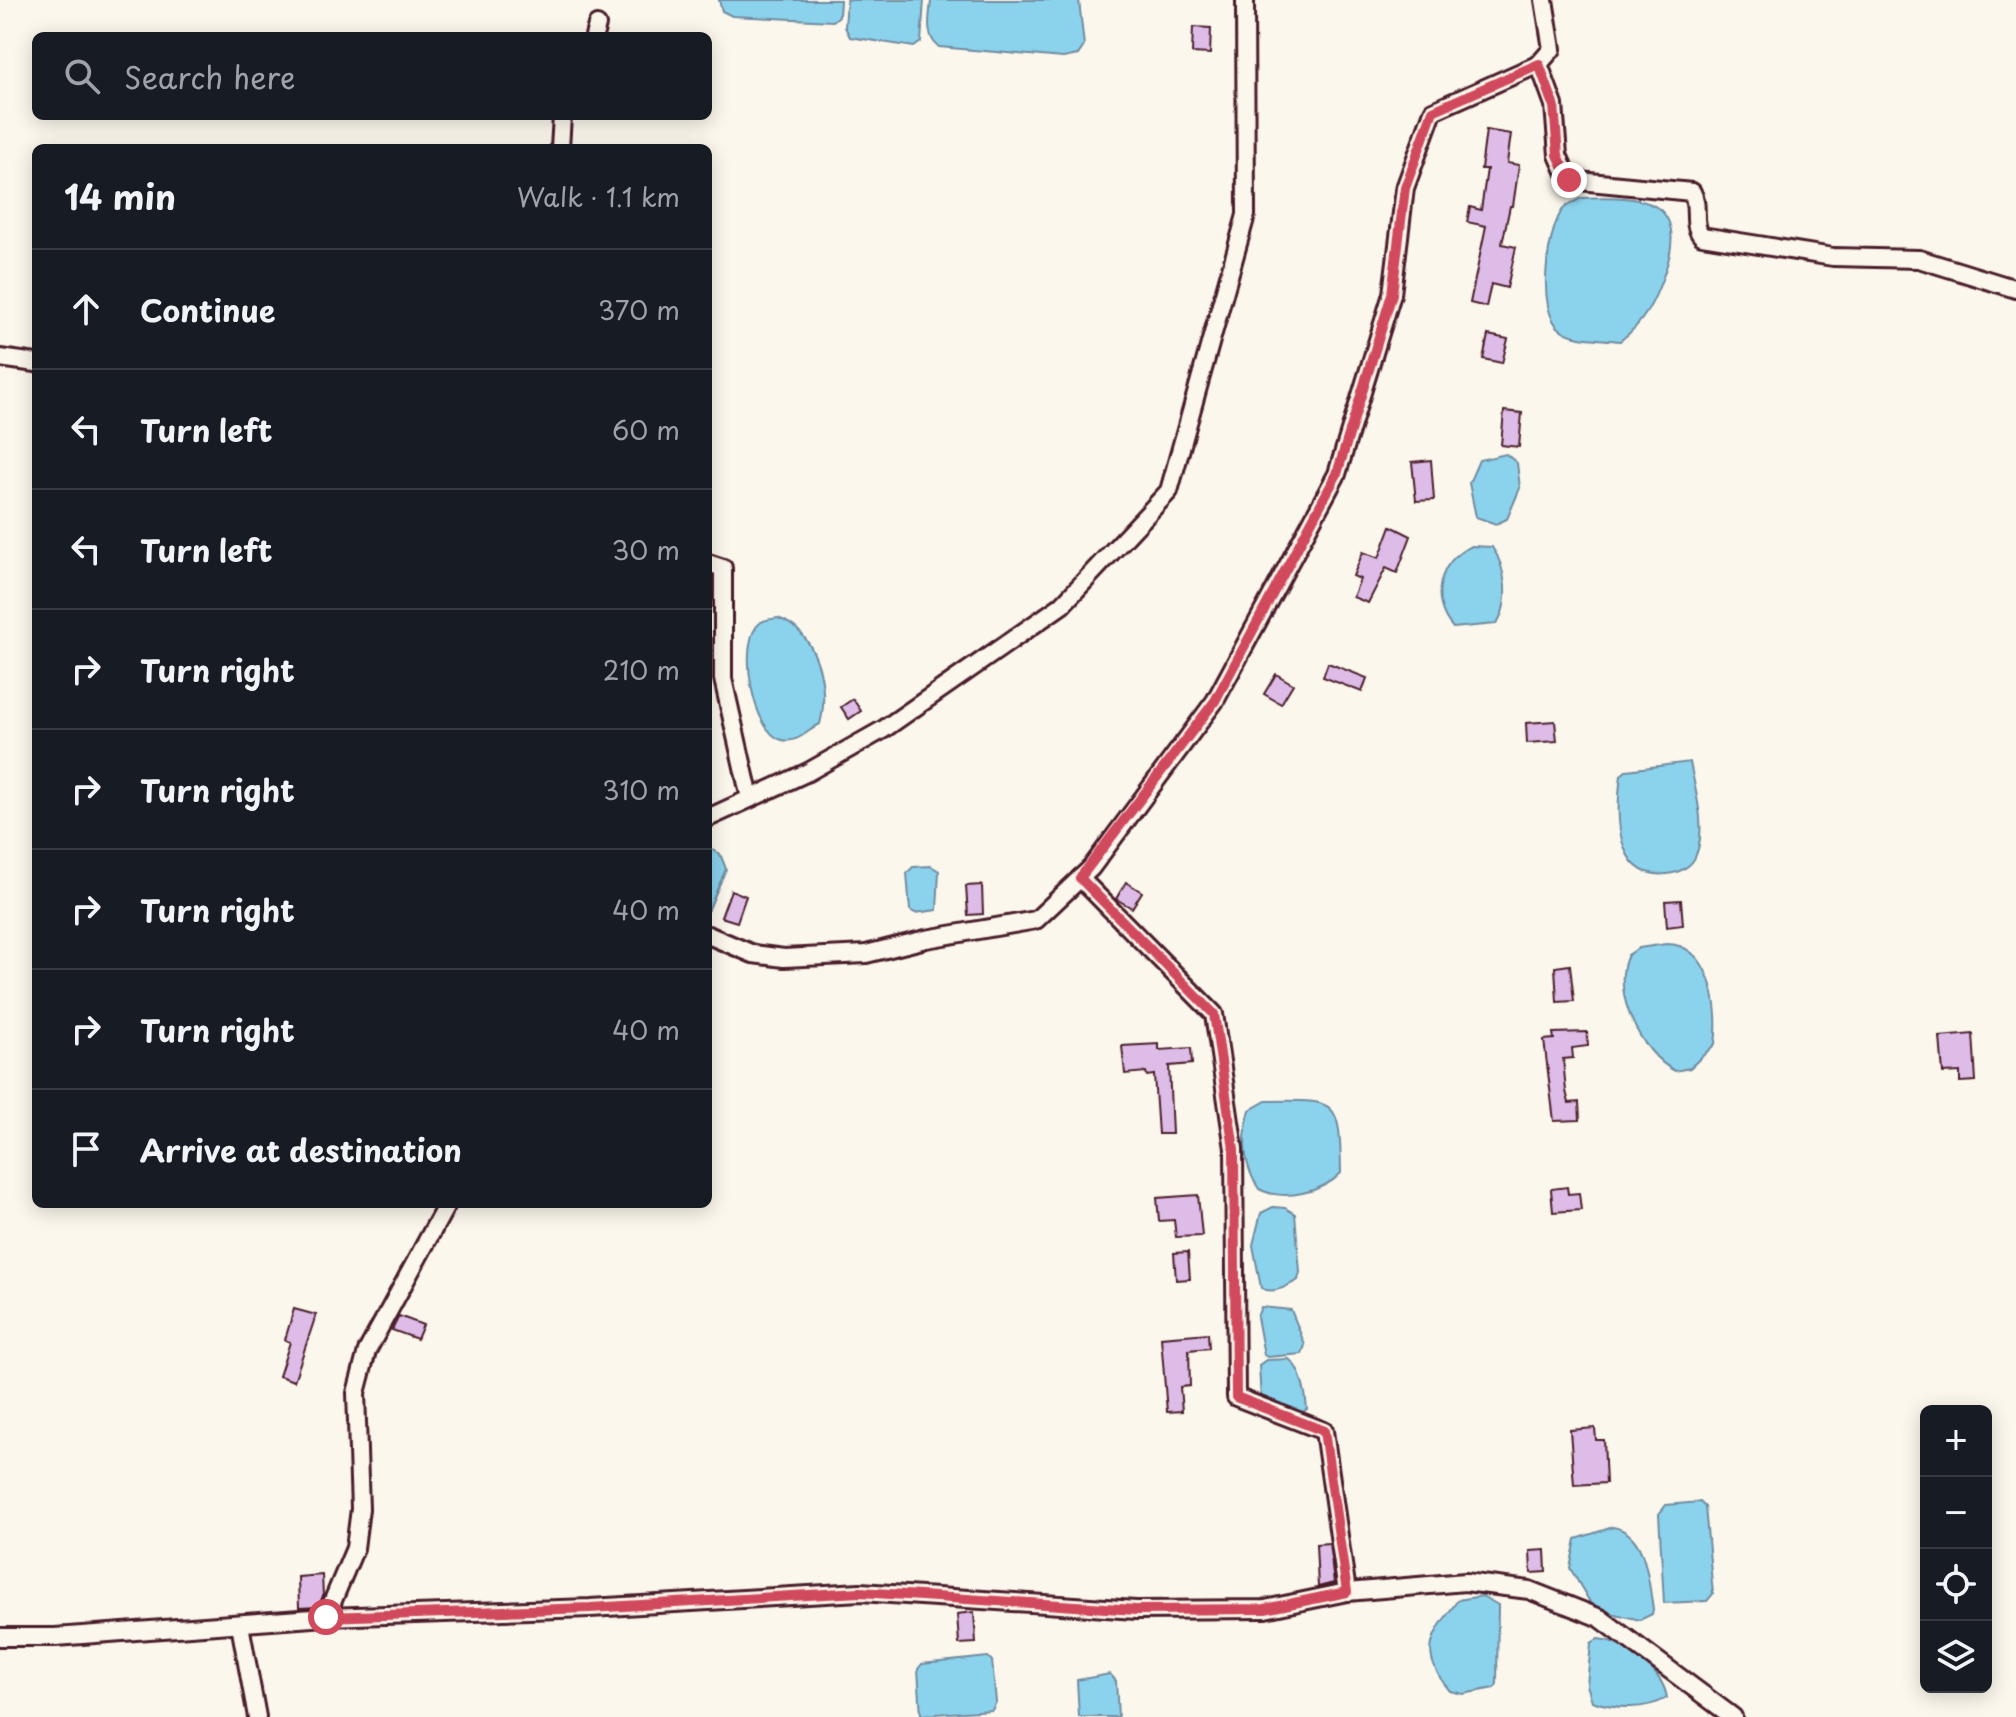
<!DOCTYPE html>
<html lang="en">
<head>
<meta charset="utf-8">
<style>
	:root { --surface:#171b24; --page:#242831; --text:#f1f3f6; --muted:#9ea1a6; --line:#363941 }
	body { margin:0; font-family:"Playpen Sans",sans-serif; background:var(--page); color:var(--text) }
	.controls { position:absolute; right:24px; bottom:24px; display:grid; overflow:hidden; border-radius:12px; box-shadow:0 4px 20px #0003 }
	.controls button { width:72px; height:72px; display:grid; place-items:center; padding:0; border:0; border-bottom:2px solid var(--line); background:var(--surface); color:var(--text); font:40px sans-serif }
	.stop { position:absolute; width:24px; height:24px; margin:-18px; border:6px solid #d1495b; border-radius:50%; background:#fff }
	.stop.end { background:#d1495b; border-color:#fff; box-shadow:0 2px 8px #0008 }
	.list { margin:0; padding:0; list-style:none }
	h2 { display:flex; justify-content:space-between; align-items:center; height:104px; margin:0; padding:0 32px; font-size:34px }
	h2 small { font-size:26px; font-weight:400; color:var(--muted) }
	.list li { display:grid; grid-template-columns:52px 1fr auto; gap:24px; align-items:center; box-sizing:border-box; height:120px; padding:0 32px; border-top:2px solid var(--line) }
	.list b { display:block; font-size:30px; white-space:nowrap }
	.list em { font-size:26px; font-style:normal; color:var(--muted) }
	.icon { flex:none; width:44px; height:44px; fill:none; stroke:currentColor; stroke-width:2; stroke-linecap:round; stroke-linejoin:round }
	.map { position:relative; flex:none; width:2016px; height:1717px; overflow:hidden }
	.search { position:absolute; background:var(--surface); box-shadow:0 4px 20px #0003; left:32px; top:32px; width:680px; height:88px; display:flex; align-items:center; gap:20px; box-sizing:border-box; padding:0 28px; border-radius:12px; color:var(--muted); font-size:30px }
	.panel { position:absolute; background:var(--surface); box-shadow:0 4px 20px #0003; left:32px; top:144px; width:680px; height:1064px; border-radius:12px }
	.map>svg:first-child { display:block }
</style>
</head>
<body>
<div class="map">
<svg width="2016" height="1717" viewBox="0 0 2016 1717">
	<rect width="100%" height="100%" fill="#fbf7ec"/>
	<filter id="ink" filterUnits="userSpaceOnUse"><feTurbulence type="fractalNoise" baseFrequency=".0125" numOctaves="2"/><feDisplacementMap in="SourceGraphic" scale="16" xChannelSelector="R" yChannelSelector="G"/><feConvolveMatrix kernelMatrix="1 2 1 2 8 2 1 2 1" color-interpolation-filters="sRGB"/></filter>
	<g filter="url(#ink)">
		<g fill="#8bd3ed" stroke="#718b9f" stroke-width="2">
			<polygon points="719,0 840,0 839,16 833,21 732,16 722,11"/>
			<polygon points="847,0 924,0 921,42 914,47 850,37 845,27"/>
			<path d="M931,0H1079L1084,46L1078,55L1063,58L939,47C924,36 930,16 931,0Z"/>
			<path d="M1581,198C1643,195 1691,199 1664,274C1654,302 1644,323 1620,341C1601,338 1576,341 1560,329C1536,310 1547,236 1561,212C1565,205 1575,202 1581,198Z"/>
			<polygon points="1506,454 1517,463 1520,488 1507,519 1496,524 1476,517 1469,483 1479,460"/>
			<path d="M1472,546L1492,547C1506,567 1511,604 1496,624L1453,628C1429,601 1438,560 1472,546Z"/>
			<path d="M778,618C817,632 830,687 820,724C808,730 797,744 782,740C752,733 737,640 760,623C765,619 773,619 778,618Z"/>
			<path d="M1690,762C1695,790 1707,828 1696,855C1692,867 1678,873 1667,874C1614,880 1616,813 1621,775L1627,770Z"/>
			<polygon points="708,847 720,854 726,869 708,911"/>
			<polygon points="913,867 931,866 939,871 937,910 915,913 910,910 907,873"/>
			<path d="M1666,944C1712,944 1720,1010 1715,1044L1690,1068L1675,1071C1641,1054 1610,991 1628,955L1639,948Z"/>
			<path d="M1266,1101C1338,1100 1340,1098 1341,1173C1323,1192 1284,1202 1259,1189C1243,1165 1242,1137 1250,1110Z"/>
			<path d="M1273,1207L1285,1208L1295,1214L1300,1272L1298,1280C1287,1286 1273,1295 1261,1288L1253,1245L1261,1213Z"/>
			<polygon points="1261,1307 1291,1310 1305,1345 1302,1354 1267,1357 1264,1355 1257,1317"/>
			<path d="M1289,1359C1301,1368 1306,1394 1307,1409L1303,1412L1261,1402L1259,1365L1266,1360Z"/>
			<polygon points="1700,1502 1705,1507 1713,1594 1707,1601 1664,1603 1659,1514 1666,1505"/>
			<path d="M1613,1527C1647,1533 1648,1580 1653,1609L1652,1614L1640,1620L1594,1609L1570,1568L1576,1539Z"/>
			<path d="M1482,1596L1498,1605L1497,1684L1494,1688L1463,1694L1450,1691C1417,1652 1432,1635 1458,1600Z"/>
			<path d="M1598,1639C1625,1641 1663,1671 1667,1698C1646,1710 1615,1709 1592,1701L1587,1685L1591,1643Z"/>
			<polygon points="988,1657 992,1661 996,1702 992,1710 921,1715 918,1669 922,1664"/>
			<polygon points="1110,1674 1116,1681 1118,1717 1079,1717 1077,1680"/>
		</g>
		<g fill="#ddbce8" stroke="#4a1f2b" stroke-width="2">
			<polygon points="1193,27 1211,28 1210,54 1192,53"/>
			<polygon points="1486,130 1511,134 1507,163 1519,165 1513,206 1510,206 1502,244 1516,247 1507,288 1491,284 1486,307 1470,303 1486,226 1467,222 1470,207 1481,210 1487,169 1481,169"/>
			<polygon points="1488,335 1508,339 1502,363 1483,359"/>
			<polygon points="1504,411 1522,413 1519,447 1501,445"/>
			<polygon points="1431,460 1434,500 1416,501 1412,462"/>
			<polygon points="1391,526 1411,536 1397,573 1386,568 1368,603 1353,597 1360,579 1353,576 1363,552 1379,558"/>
			<polygon points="1328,663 1367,678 1362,692 1323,677"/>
			<polygon points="1276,674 1293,684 1281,704 1264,694"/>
			<polygon points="853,699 861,711 849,719 841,707"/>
			<polygon points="1555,721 1557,741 1527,743 1526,723"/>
			<polygon points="1126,882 1142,892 1132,908 1116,899"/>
			<polygon points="982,885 983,914 968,915 966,886"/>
			<polygon points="731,890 746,896 737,922 721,917"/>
			<polygon points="1681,900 1683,925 1667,927 1665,901"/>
			<polygon points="1570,965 1574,1001 1557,1002 1555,967"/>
			<polygon points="1587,1032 1588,1046 1572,1048 1573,1058 1563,1059 1566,1091 1569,1103 1579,1102 1580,1120 1554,1121 1544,1040 1554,1039 1553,1033"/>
			<polygon points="1973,1034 1976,1081 1960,1082 1960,1072 1943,1073 1940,1037"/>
			<polygon points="1159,1044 1159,1050 1191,1048 1192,1064 1169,1066 1172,1134 1158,1134 1154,1075 1147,1076 1146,1072 1125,1074 1122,1046"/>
			<polygon points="1567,1187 1568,1194 1579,1193 1581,1210 1553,1212 1551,1189"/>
			<polygon points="1198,1195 1202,1236 1176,1237 1174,1220 1159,1221 1157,1198"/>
			<polygon points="1188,1252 1190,1279 1176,1280 1174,1253"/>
			<polygon points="294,1309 316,1315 294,1381 279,1376 290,1342 285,1340"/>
			<polygon points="399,1316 423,1325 417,1339 392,1330"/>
			<polygon points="1208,1333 1209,1348 1189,1350 1190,1386 1180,1387 1182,1411 1167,1412 1161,1337"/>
			<polygon points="1595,1428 1596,1440 1604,1440 1606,1483 1574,1485 1570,1430"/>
			<polygon points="1329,1543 1334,1583 1318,1587 1316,1544"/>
			<polygon points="1545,1550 1546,1572 1531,1573 1530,1551"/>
			<polygon points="322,1575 323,1596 318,1607 299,1608 298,1577"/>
			<polygon points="974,1612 976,1643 959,1644 957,1614"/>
		</g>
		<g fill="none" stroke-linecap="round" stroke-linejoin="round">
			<defs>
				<g id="minor">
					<polyline points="594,36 597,25"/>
					<path d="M1539,64L1554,105L1558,155L1569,180L1692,192C1700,206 1691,225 1702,236L1833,257L1919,259L2016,289"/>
					<polyline points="560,148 562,116"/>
					<polyline points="0,358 36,363"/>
					<polyline points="708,563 723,568 723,679 750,798"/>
					<polyline points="708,818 808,772 884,729 1062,605 1169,491 1246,215 1245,0"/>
					<polyline points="1080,878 1214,1014 1234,1149 1236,1397 1324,1431 1347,1592"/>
					<polyline points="708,935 753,954 784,958 866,954 926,939 1036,920 1091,868 1215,701 1337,474 1392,294 1405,188 1433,111 1539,64 1552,49 1544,0"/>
					<polyline points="326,1617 355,1548 360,1509 356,1393 367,1351 447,1204"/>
					<polyline points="240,1625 257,1717"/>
					<polyline points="0,1637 55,1637 326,1617 590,1608 860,1592 1136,1610 1265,1609 1347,1592 1465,1582 1529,1590 1600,1618 1733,1717"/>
				</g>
			</defs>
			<use href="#minor" stroke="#4a1f2b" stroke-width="22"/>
			<use href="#minor" stroke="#fbf7ec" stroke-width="16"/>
		</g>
	</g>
	<g fill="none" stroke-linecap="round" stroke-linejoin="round" filter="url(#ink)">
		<polyline stroke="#d1495b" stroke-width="10" points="326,1617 590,1608 860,1592 1136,1610 1265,1609 1347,1592 1324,1431 1236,1397 1234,1149 1214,1014 1080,878 1215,701 1337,474 1392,294 1405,188 1433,111 1539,64 1554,105 1558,155 1569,180"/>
	</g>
</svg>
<div class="controls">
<button>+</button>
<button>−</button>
<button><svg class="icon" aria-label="locate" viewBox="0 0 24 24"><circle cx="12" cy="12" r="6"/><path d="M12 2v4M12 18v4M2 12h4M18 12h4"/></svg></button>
<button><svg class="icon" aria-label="layers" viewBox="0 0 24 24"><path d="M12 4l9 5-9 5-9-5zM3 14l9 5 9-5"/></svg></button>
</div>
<div class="stop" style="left:326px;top:1617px"></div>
<div class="stop end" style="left:1569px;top:180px"></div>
<div class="search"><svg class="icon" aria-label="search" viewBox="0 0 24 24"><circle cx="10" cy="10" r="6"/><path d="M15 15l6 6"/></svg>Search here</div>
<section class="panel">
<h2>14 min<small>Walk · 1.1 km</small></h2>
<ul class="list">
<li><svg class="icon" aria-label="ahead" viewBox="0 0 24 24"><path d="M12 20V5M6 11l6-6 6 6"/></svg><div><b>Continue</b></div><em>370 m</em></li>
<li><svg class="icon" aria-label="left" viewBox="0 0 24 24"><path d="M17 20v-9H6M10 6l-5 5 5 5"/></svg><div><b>Turn left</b></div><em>60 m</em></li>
<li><svg class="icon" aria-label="left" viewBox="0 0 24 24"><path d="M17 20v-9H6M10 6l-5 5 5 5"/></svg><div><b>Turn left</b></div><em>30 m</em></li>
<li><svg class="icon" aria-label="right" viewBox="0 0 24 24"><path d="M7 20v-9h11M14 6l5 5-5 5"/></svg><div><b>Turn right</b></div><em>210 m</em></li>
<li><svg class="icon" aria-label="right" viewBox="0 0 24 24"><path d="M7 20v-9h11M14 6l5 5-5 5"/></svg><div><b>Turn right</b></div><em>310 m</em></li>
<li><svg class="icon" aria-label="right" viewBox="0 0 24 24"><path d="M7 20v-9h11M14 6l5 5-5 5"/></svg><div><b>Turn right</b></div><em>40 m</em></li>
<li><svg class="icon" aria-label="right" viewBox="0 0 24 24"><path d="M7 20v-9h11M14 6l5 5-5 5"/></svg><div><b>Turn right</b></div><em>40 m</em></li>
<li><svg class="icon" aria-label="arrive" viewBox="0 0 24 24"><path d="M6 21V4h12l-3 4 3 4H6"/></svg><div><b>Arrive at destination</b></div></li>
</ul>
</section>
</div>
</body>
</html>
